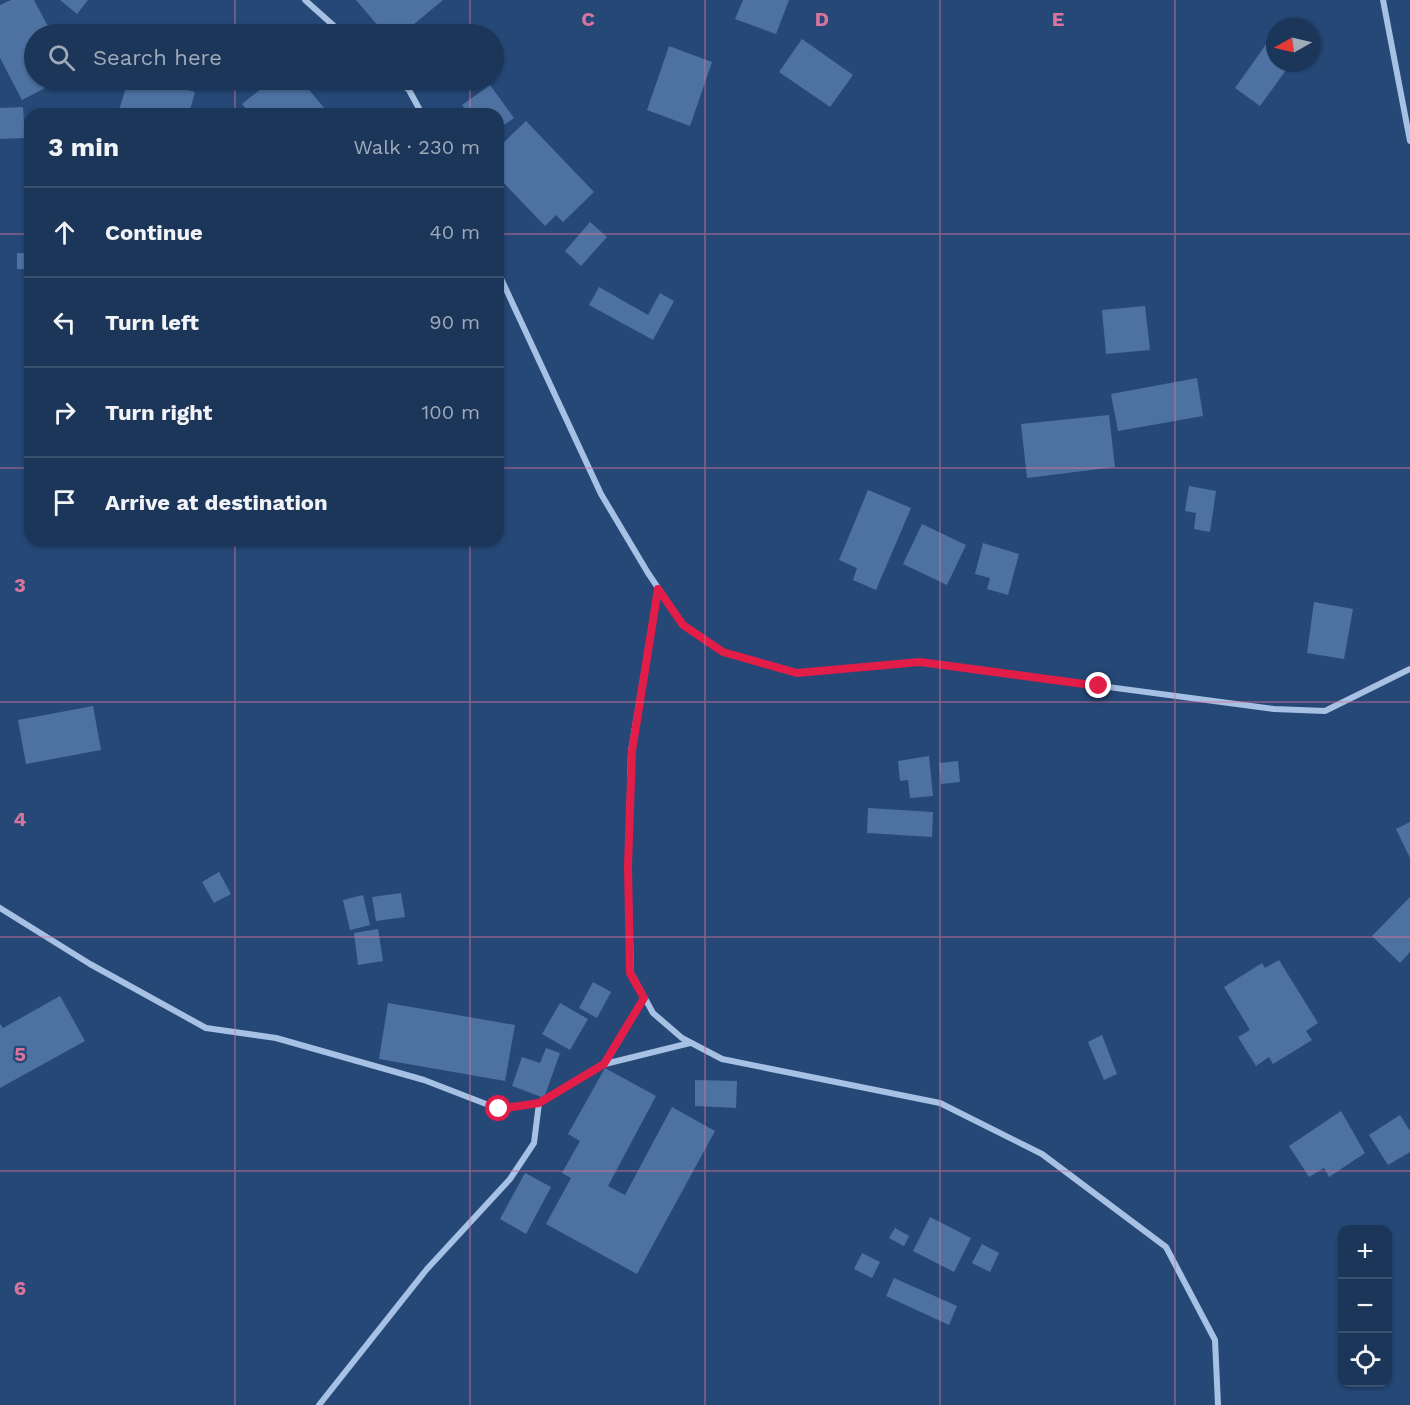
<!DOCTYPE html>
<html lang="en">
<head>
<meta charset="utf-8">
<style>
	:root { --surface:#1c3659; --page:#294162; --text:#f1f3f6; --muted:#a0abba; --line:#3a506f }
	body { margin:0; font-family:"Work Sans",sans-serif; background:var(--page); color:var(--text) }
	.controls { position:absolute; right:18px; bottom:18px; display:grid; overflow:hidden; border-radius:12px; box-shadow:0 2px 4px #0004 }
	.controls button { width:54px; height:54px; display:grid; place-items:center; padding:0; border:0; border-bottom:2px solid var(--line); background:var(--surface); color:var(--text); font:30px sans-serif }
	.compass { position:absolute; left:1266px; top:18px; width:54px; height:54px; border-radius:50%; background:var(--surface); box-shadow:0 2px 4px #0004; rotate:262deg }
	.stop { position:absolute; width:18px; height:18px; margin:-14px; border:4px solid #e11d48; border-radius:50%; background:#fff }
	.stop.end { background:#e11d48; border-color:#fff; box-shadow:0 2px 6px #0008 }
	.list { margin:0; padding:0; list-style:none }
	h2 { display:flex; justify-content:space-between; align-items:center; height:78px; margin:0; padding:0 24px; font-size:26px }
	h2 small { font-size:20px; font-weight:400; color:var(--muted) }
	.list li { display:grid; grid-template-columns:39px 1fr auto; gap:18px; align-items:center; box-sizing:border-box; height:90px; padding:0 24px; border-top:2px solid var(--line) }
	.list b { display:block; font-size:22px; white-space:nowrap }
	.list em { font-size:20px; font-style:normal; color:var(--muted) }
	.icon { flex:none; width:33px; height:33px; fill:none; stroke:currentColor; stroke-width:2; stroke-linecap:round; stroke-linejoin:round }
	.map { position:relative; flex:none; width:1410px; height:1405px; overflow:hidden }
	.search { position:absolute; background:var(--surface); box-shadow:0 2px 4px #0004; left:24px; top:24px; width:480px; height:66px; display:flex; align-items:center; gap:15px; box-sizing:border-box; padding:0 21px; border-radius:33px; color:var(--muted); font-size:22px }
	.panel { position:absolute; background:var(--surface); box-shadow:0 2px 4px #0004; left:24px; top:108px; width:480px; height:438px; border-radius:18px }
	.map>svg:first-child { display:block }
</style>
</head>
<body>
<div class="map">
<svg width="1410" height="1405" viewBox="0 0 1410 1405">
	<rect width="100%" height="100%" fill="#254877"/>
	<g fill="#4d72a1">
		<polygon points="11,0 34,0 52,34 34,34 34,80 61,80 22,100 0,58 0,5"/>
		<polygon points="60,0 88,0 77,14"/>
		<polygon points="356,0 443,0 402,34 385,34"/>
		<polygon points="743,0 789,0 776,34 735,19"/>
		<polygon points="1272,36 1275,37 1275,63 1291,63 1260,106 1235,88"/>
		<polygon points="802,39 853,75 830,107 779,72"/>
		<polygon points="669,46 712,62 690,126 647,110"/>
		<polygon points="128,80 154,80 195,92 189,114 118,114"/>
		<polygon points="272,80 301,80 329,114 250,114 242,104"/>
		<polygon points="490,85 514,118 498,129 498,114 469,114 462,105"/>
		<polygon points="23,107 25,138 0,139 0,108"/>
		<polygon points="526,121 594,192 563,222 556,215 545,226 498,177 498,148"/>
		<polygon points="590,222 607,237 581,266 565,251"/>
		<rect x="17" y="253" width="13" height="16"/>
		<polygon points="599,287 648,315 660,293 674,301 653,340 589,305"/>
		<polygon points="1145,306 1150,350 1106,354 1102,310"/>
		<polygon points="1197,378 1203,416 1118,431 1111,394"/>
		<polygon points="1109,415 1115,467 1027,478 1021,424"/>
		<polygon points="1189,486 1216,491 1210,532 1194,529 1196,513 1185,511"/>
		<polygon points="868,490 911,508 876,590 853,580 857,568 839,560"/>
		<polygon points="922,524 966,545 947,585 903,564"/>
		<polygon points="983,543 1019,554 1008,595 987,589 990,578 975,574"/>
		<polygon points="1314,602 1353,609 1344,659 1307,653"/>
		<polygon points="93,706 101,750 26,764 18,720"/>
		<polygon points="929,756 933,796 910,798 908,780 900,781 898,761"/>
		<polygon points="958,761 960,782 941,784 939,763"/>
		<polygon points="868,808 933,812 932,837 867,833"/>
		<polygon points="1410,822 1410,858 1396,829"/>
		<polygon points="219,872 231,894 214,903 202,882"/>
		<polygon points="401,893 405,917 376,921 372,897"/>
		<polygon points="363,895 370,925 350,930 343,900"/>
		<polygon points="1410,897 1410,952 1400,963 1372,936"/>
		<polygon points="378,929 383,961 358,965 354,933"/>
		<polygon points="1279,960 1318,1023 1306,1031 1312,1040 1273,1064 1269,1057 1256,1066 1238,1037 1250,1030 1224,987 1262,963 1265,968"/>
		<polygon points="593,982 611,992 597,1018 579,1008"/>
		<polygon points="60,996 85,1041 0,1088 0,1024 3,1028"/>
		<polygon points="388,1003 515,1025 505,1081 379,1059"/>
		<polygon points="560,1003 588,1019 570,1050 542,1034"/>
		<polygon points="1102,1035 1117,1074 1104,1080 1088,1042"/>
		<polygon points="546,1048 560,1053 544,1098 512,1086 522,1057 540,1063"/>
		<polygon points="605,1068 656,1096 608,1186 625,1195 672,1107 715,1131 637,1274 546,1224 571,1178 562,1173 580,1141 568,1134"/>
		<polygon points="695,1080 737,1081 736,1108 695,1106"/>
		<polygon points="1341,1111 1365,1153 1329,1177 1324,1168 1309,1177 1289,1146"/>
		<polygon points="1400,1115 1410,1131 1410,1152 1388,1165 1369,1135"/>
		<polygon points="525,1173 551,1187 526,1234 500,1219"/>
		<polygon points="930,1217 971,1238 954,1272 913,1251"/>
		<polygon points="895,1228 909,1236 904,1246 889,1238"/>
		<polygon points="982,1244 999,1253 990,1272 972,1263"/>
		<polygon points="862,1253 880,1262 872,1278 854,1269"/>
		<polygon points="894,1278 957,1306 949,1325 886,1296"/>
	</g>
	<g fill="none" stroke-linecap="round" stroke-linejoin="round">
		<g stroke="#a6c1e3" stroke-width="6">
			<polyline points="305,0 343,34"/>
			<polyline points="1383,0 1410,141"/>
			<polyline points="397,80 409,90 422,114"/>
			<polyline points="498,272 601,494 648,573 683,625 723,652 797,673 920,662 1274,709 1325,711 1410,669"/>
			<polyline points="658,589 631,751 628,866 631,973 653,1013 682,1038 722,1059 940,1103 1042,1154 1166,1247 1215,1340 1218,1405"/>
			<polyline points="0,908 90,964 206,1028 276,1038 424,1080 499,1109 539,1103 605,1064 644,998"/>
			<polyline points="605,1064 690,1043"/>
			<polyline points="319,1405 427,1269 510,1179 534,1143 539,1103"/>
		</g>
	</g>
	<g fill="none" stroke-linecap="round" stroke-linejoin="round">
		<polyline stroke="#e11d48" stroke-width="8" points="499,1109 539,1103 604,1064 644,998 630,973 628,866 632,751 658,589 683,625 723,652 797,673 920,662 1099,686"/>
	</g>
	<path fill="none" stroke="#da749d" stroke-width="1.5" stroke-opacity="0.55" d="M235,0V34M470,0V34M705,0V1405M940,0V1405M1175,0V1405M235,80V114M470,80V114M0,234H30M498,234H1410M0,468H30M498,468H1410M235,540V1405M470,540V1405M0,702H1410M0,937H1410M0,1171H1410"/>
	<g font-size="20" text-anchor="middle" font-weight="bold" fill="#da749d" stroke="#254877" stroke-width="4.5" stroke-linejoin="round" paint-order="stroke">
		<text x="588" y="26">C</text>
		<text x="822" y="26">D</text>
		<text x="1058" y="26">E</text>
		<text x="20" y="592">3</text>
		<text x="20" y="826">4</text>
		<text x="20" y="1061">5</text>
		<text x="20" y="1295">6</text>
	</g>
</svg>
<div class="controls">
<button>+</button>
<button>−</button>
<button><svg class="icon" aria-label="locate" viewBox="0 0 24 24"><circle cx="12" cy="12" r="6"/><path d="M12 2v4M12 18v4M2 12h4M18 12h4"/></svg></button>
</div>
<svg class="compass" viewBox="-18 -18 36 36"><path d="M0-13l5 13h-10z" fill="#e53935"/><path d="M0 13l5-13h-10z" fill="#a0abba"/></svg>
<div class="stop" style="left:499px;top:1109px"></div>
<div class="stop end" style="left:1099px;top:686px"></div>
<div class="search"><svg class="icon" aria-label="search" viewBox="0 0 24 24"><circle cx="10" cy="10" r="6"/><path d="M15 15l6 6"/></svg>Search here</div>
<section class="panel">
<h2>3 min<small>Walk · 230 m</small></h2>
<ul class="list">
<li><svg class="icon" aria-label="ahead" viewBox="0 0 24 24"><path d="M12 20V5M6 11l6-6 6 6"/></svg><div><b>Continue</b></div><em>40 m</em></li>
<li><svg class="icon" aria-label="left" viewBox="0 0 24 24"><path d="M17 20v-9H6M10 6l-5 5 5 5"/></svg><div><b>Turn left</b></div><em>90 m</em></li>
<li><svg class="icon" aria-label="right" viewBox="0 0 24 24"><path d="M7 20v-9h11M14 6l5 5-5 5"/></svg><div><b>Turn right</b></div><em>100 m</em></li>
<li><svg class="icon" aria-label="arrive" viewBox="0 0 24 24"><path d="M6 21V4h12l-3 4 3 4H6"/></svg><div><b>Arrive at destination</b></div></li>
</ul>
</section>
</div>
</body>
</html>
